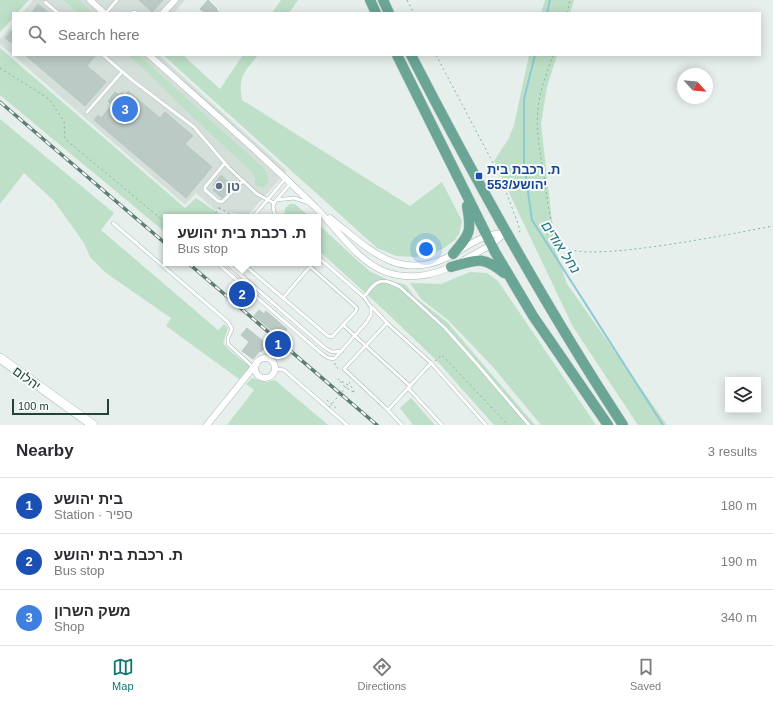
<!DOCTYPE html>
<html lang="en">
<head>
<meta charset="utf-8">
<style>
	:root { --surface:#fff; --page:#f7f7f7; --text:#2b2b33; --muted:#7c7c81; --line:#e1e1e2; --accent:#0f766e }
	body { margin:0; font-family:Arial,Heebo,sans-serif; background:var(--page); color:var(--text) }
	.controls { position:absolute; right:12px; bottom:12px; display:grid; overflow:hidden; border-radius:0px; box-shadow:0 2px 10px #0003 }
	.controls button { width:36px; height:36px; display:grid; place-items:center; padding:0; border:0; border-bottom:1px solid var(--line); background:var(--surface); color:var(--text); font:20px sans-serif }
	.compass { position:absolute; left:677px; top:68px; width:36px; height:36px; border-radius:50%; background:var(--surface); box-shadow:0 2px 10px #0003; rotate:116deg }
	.scale { position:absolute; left:12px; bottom:10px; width:97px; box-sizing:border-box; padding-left:4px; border:2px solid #24423a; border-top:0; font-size:11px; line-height:14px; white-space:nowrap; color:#24423a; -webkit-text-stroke:3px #f7fbf9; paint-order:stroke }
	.you { position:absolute; left:426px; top:249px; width:14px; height:14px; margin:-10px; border:3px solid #fff; border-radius:50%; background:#1a73e8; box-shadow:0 0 0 6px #1a73e833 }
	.badge { display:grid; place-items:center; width:26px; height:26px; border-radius:50%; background:var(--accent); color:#fff; font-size:13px; font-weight:700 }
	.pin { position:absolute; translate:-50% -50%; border:2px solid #fff; box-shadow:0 1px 4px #0006 }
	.popup { position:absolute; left:163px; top:214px; width:158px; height:52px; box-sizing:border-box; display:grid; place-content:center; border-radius:0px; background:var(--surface); filter:drop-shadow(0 1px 3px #0005); font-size:13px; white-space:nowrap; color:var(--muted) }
	.popup b { font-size:15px; color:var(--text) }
	.popup::after { content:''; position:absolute; left:50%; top:100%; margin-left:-8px; border:8px solid transparent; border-top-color:var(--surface) }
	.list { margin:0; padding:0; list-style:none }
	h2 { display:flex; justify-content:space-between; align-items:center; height:52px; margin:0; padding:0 16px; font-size:17px }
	h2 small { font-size:13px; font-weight:400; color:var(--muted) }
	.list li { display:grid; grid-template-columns:26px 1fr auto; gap:12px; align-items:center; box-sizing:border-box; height:56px; padding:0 16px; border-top:1px solid var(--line) }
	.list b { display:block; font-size:15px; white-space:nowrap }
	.list p { margin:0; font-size:13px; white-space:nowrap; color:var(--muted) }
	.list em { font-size:13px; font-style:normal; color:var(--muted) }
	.icon { flex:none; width:22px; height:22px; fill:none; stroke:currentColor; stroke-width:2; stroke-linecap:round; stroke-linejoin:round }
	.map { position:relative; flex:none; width:773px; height:425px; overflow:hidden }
	.search { position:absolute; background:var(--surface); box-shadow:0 2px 10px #0003; left:12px; right:12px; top:12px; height:44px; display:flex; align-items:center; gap:10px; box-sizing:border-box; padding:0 14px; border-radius:0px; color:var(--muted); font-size:15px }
	.sheet { height:220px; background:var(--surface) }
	nav { display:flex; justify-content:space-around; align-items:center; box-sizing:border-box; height:56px; border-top:1px solid var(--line); background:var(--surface); font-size:11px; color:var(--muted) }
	nav a { display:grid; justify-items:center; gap:2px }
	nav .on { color:var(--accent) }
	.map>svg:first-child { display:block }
</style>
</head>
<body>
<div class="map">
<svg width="773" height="425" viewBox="0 0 773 425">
	<rect width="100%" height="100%" fill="#e6efeb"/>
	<g fill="#d4dfda">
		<polygon points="33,0 185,0 174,13 22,13"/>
		<polygon points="13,24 13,55 159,55 287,171 247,216 214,209 196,193 185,205 0,44 0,39"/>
	</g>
	<g fill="#bfe0c8">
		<polygon points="0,0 29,0 17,13 13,13 13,18 0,32"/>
		<polygon points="63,0 79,0 93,13 79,13"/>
		<polygon points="281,0 298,0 289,13 272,13"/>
		<polygon points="545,0 574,0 570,13 541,13"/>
		<polygon points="0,48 185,208 196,198 218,213 239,217 166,217 166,233 0,95"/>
		<path d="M128,55H139L260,165C267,172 273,180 263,188L255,185V178L252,172L183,108L145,70Z"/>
		<path d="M163,55H183L220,89L243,55H258C244,73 238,76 242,100L410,206L442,182L462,221L459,234L455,240L444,248L431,254L415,257L396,256L377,248Z"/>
		<polygon points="529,55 557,55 547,87 541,124 555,248 567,284 667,425 638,425 573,327 494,161 509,138 514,125"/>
		<polygon points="0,119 114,213 101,230 218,330 224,324 228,328 223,343 229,350 250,367 239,379 166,326 171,318 106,273 90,257 84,243 54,201 24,173 0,204"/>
		<polygon points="290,204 295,204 310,217 284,217 285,208"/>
		<polygon points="318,224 358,261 371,272 389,280 406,285 415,297 447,322 535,425 494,425 437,361 385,311 318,250"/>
		<polygon points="470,272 487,273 498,281 596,425 541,425 493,367 448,320 421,299 410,283 441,284"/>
		<polygon points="252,378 267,382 275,380 328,425 227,425 254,390 246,384"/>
		<polygon points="411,398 435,425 413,425 400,408"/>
	</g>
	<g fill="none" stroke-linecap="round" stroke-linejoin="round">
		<g stroke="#8ec9d4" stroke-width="2">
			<polyline points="547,13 550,0"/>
			<polyline points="535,55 524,99 524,164 532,220 663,425"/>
		</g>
	</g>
	<g fill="#bbcac4" stroke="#b8c9c2">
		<polygon points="139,0 163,0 152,12"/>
		<polygon points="208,0 217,9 216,10 220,13 205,13 200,9"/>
		<polygon points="38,4 49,13 31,13"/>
		<polygon points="13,29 13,44 5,38"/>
		<polygon points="25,55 96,55 87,66 106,82 85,106"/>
		<polygon points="128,91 160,118 165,112 193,136 185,144 212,167 186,198 94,120 98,115 101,118 112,105 108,101 115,92 119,95 122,92 125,95"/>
		<polygon points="221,175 233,186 222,198 213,190 216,187 213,185"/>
		<polygon points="259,310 264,314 266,311 287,329 280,337 254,316"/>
		<polygon points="247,328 263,341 262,343 266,346 261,352 260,351 253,359 242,351 249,342 241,335"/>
	</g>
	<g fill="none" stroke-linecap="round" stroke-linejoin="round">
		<defs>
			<g id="lane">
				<polyline points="45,2 58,13"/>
				<polyline points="106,13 117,0"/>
				<polyline points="132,13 135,12 136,13"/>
				<polyline points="103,55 132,80 194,127 229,168 257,194 274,203"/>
				<polyline points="87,112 122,72"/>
				<polyline points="225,163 205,187 205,190 218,201 222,202 243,181"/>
				<polyline points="276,200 294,198 309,203"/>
				<polyline points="253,217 285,179"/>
				<polyline points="275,217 273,207 274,203 290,184"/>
				<polyline points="113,223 228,322 232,329 228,338 228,344 254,368"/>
				<path d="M217,263L320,352C325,356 329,360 335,358L366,323L371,315V307L364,297L318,257"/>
				<polyline points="227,263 325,348 332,352 342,351"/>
				<polyline points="242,263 328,336 332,337 356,311 357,308 306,263"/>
				<path d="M364,297C376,281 380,276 400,287L445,328L477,364L529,425"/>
				<polyline points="283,298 313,263"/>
				<polyline points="372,307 387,323"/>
				<polygon points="387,323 431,363 388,410 344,369"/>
				<polyline points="343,325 410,386"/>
				<polyline points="431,363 486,425"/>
				<polyline points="276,369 284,370 347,425"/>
				<polyline points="408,388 442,425"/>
				<polyline points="388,410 402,425"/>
			</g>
			<g id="street">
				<polyline points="90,0 104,13"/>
				<polyline points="163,13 175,0"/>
				<path d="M149,55C205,105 262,154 315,207C337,228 356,261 386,272C408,280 434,276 454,265"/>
				<path d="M330,218C367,247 396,281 446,258C460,251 473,241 487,236C492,234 499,234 505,232"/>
				<polyline points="464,260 491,245 506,232"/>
				<circle cx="265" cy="368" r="10"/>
				<polyline points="207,425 257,363"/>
			</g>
			<polyline id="secondary" points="0,358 93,425"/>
			<g id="primary">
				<polyline points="370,0 376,13"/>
				<polyline points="383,0 389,13"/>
				<polyline points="397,55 495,252 533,316 608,425"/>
				<path d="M411,55C476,181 545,306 623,425"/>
				<path d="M453,254C470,234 472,232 467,206"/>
				<path d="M451,267C476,260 482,255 504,273"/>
			</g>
		</defs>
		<use href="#lane" stroke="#a8b8b2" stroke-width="4"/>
		<use href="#street" stroke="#a8b8b2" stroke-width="7"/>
		<use href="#secondary" stroke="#a4bbb3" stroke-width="10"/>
		<use href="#primary" stroke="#c2cac8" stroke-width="11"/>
		<g stroke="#86b3a5" stroke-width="1" stroke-dasharray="2 3" stroke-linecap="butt">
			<polyline points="407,0 414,13"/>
			<polyline points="567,13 570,0"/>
			<polyline points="436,55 501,178 518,224 520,231 518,234"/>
			<path d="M553,55C549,67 544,80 541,92C533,122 540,152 545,182C547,199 551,237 564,247C587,264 740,232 773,226"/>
			<polyline points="0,68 49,99 64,121 65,139 166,223"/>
			<polyline points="219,208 235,217"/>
			<polyline points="213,217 220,206"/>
			<polyline points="435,361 442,355 508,425"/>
			<polyline points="335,363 335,366 340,370"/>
			<polyline points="348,385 338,379 345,387 355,393 349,383 350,382"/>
			<polyline points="327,400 338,410"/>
		</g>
		<use href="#lane" stroke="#fff" stroke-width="3"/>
		<use href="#street" stroke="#fff" stroke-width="6"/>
		<use href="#secondary" stroke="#fff" stroke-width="9"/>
		<use href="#primary" stroke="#6aa596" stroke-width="10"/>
		<defs>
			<g id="rail">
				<polyline points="0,102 166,244"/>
				<polyline points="188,263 377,425"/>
			</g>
		</defs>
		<use href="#rail" stroke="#5f7d75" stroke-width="3.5"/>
		<use href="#rail" stroke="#f7fbf9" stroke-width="2" stroke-dasharray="6" stroke-linecap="butt"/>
		<polyline stroke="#86b3a5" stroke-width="1" stroke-dasharray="2 3" stroke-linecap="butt" points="329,407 348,385"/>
	</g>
	<rect fill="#1a4fb4" stroke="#f7fbf9" stroke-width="1.5" x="475" y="172" width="8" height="8" rx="2"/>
	<circle fill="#5c6f8a" stroke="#f7fbf9" stroke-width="1.5" cx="219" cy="186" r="4"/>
	<g text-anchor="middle" stroke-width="4" stroke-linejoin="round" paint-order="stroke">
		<g font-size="13" font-weight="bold" fill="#164399" stroke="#f7fbf9" text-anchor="start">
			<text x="487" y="174">ת. רכבת בית<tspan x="487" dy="15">יהושע/553</tspan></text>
		</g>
		<g font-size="13" font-weight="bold" fill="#4e5e75" stroke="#f7fbf9" text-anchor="start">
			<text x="227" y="191">טן</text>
		</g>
		<g font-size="13" fill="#24423a" stroke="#f7fbf9">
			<text transform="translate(27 378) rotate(36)" y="5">יהלום</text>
		</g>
		<g font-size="14" font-style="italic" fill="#1c6f80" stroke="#f7fbf9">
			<text transform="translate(561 247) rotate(57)" y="5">נחל אודים</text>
		</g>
	</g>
</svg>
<div class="controls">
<button><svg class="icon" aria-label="layers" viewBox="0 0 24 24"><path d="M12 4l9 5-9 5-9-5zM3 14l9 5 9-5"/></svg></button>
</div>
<svg class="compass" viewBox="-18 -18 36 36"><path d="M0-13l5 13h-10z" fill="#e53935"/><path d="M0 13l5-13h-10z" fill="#7c7c81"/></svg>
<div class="scale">100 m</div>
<div class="you"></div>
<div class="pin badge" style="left:278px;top:344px;background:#1a4fb4">1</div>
<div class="pin badge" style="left:242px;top:294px;background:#1a4fb4">2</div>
<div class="popup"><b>ת. רכבת בית יהושע</b>Bus stop</div>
<div class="pin badge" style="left:125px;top:109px;background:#3f7fe0">3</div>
<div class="search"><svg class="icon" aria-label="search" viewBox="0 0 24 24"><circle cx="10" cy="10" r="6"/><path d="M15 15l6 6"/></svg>Search here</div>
</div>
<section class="sheet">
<h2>Nearby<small>3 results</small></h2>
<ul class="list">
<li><span class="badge" style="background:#1a4fb4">1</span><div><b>בית יהושע</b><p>Station · ספיר</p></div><em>180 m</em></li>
<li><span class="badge" style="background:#1a4fb4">2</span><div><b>ת. רכבת בית יהושע</b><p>Bus stop</p></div><em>190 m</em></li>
<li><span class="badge" style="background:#3f7fe0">3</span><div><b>משק השרון</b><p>Shop</p></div><em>340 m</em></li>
</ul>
</section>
<nav>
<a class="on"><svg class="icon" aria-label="map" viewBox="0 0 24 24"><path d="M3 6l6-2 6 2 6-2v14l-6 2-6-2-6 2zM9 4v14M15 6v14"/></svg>Map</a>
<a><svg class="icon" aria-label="directions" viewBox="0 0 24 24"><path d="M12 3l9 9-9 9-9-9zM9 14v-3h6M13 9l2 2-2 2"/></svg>Directions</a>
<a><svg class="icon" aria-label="saved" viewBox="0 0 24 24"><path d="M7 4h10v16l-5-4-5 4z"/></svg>Saved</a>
</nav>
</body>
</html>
